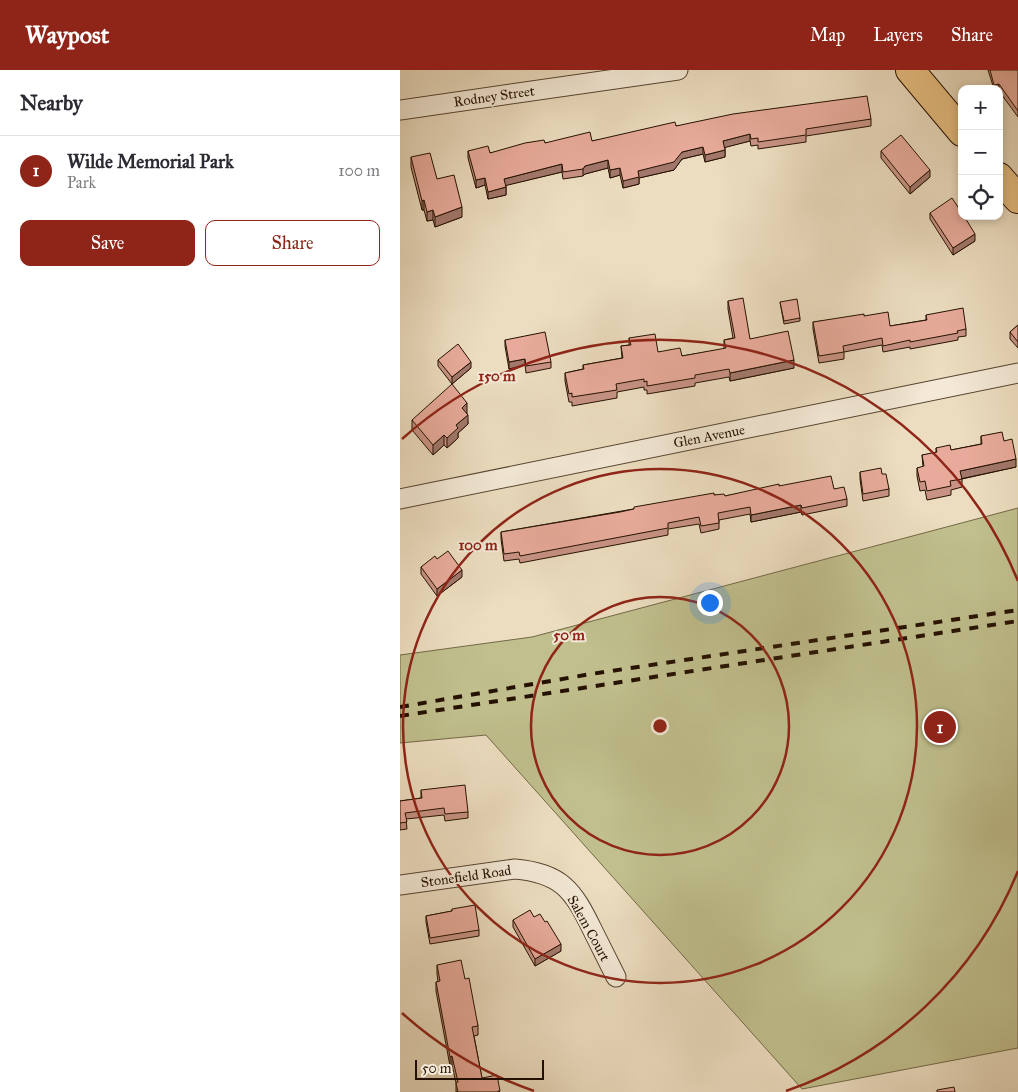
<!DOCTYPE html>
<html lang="en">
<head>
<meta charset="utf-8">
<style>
	:root { --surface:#fff; --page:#f7f7f7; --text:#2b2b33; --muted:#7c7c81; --line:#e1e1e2; --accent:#8f2418 }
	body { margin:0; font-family:"IM FELL Great Primer",serif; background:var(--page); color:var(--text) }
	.controls { position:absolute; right:15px; top:15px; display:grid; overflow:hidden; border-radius:10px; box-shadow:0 2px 8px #0003 }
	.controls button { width:45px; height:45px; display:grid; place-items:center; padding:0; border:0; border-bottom:1px solid var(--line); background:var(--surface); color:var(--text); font:25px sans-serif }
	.scale { position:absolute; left:15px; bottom:12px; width:129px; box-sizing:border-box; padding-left:5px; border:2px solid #251101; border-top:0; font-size:14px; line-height:18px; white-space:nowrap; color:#251101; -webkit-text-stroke:4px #f3e9d6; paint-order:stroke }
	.you { position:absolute; left:309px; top:532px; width:18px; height:18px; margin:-12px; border:4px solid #fff; border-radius:50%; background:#1a73e8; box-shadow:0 0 0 8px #1a73e833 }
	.badge { display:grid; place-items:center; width:32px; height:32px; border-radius:50%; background:var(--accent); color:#fff; font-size:16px; font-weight:700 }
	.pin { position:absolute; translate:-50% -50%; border:2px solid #fff; box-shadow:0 1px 5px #0006 }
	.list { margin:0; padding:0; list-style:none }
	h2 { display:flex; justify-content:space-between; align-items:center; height:65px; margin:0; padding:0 20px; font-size:21px }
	h2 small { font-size:16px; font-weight:400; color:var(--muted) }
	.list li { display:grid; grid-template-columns:32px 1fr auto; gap:15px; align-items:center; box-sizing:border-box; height:70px; padding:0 20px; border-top:1px solid var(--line) }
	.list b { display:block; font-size:19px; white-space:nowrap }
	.list p { margin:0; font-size:16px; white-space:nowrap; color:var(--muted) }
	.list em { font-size:16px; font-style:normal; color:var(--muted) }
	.actions { display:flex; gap:10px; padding:15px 20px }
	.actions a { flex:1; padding:11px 0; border:1px solid var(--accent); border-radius:10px; text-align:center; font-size:18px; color:var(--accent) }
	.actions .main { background:var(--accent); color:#fff }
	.icon { flex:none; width:28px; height:28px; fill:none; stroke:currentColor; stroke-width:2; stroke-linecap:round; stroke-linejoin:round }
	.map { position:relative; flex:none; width:618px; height:1022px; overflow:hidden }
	header { display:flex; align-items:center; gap:30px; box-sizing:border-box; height:70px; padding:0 25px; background:var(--accent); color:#fff }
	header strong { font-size:24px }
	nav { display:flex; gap:28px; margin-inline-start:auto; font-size:18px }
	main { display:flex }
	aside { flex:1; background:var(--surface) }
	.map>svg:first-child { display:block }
</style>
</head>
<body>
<header>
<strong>Waypost</strong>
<nav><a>Map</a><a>Layers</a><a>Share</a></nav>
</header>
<main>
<aside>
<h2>Nearby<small></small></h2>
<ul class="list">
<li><span class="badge">1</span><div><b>Wilde Memorial Park</b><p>Park</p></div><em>100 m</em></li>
</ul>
<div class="actions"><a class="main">Save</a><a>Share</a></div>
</aside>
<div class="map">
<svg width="618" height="1022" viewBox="0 0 618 1022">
	<rect width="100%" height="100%" fill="#ecddc0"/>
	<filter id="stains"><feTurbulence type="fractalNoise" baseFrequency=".004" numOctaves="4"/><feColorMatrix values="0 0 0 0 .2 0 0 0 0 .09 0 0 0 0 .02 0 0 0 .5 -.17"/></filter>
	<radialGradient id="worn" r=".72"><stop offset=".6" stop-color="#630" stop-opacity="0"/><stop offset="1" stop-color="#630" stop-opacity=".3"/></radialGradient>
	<polygon fill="#c0bf8d" stroke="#726847" points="618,438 618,978 402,1019 86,665 0,673 0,585 132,567"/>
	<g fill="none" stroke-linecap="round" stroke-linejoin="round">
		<defs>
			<g id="street">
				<polyline points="0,40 278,0"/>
				<polyline points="0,429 618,303"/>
				<path d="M0,815L115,799C161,803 173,820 192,859C200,875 208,891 216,907"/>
			</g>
			<g id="primary">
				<polyline points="510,0 562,62"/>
				<polyline points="599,107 618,129"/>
			</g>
		</defs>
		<use href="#street" stroke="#574431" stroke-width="21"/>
		<use href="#primary" stroke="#251101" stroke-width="30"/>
		<use href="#street" stroke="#f3e9d6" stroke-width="19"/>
		<use href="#primary" stroke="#e6be80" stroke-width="28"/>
		<g stroke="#251101" stroke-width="4" stroke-dasharray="9 9" stroke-linecap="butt">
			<polyline points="0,637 191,604 618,540"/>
			<polyline points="0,646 618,551"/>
		</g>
	</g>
	<g fill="#c89385" stroke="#251101">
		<polygon points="588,0 618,0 618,47 599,21 599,19 594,19"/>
		<polygon points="471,49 471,56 406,66 406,72 358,79 358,75 351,76 350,71 325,77 325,87 305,92 303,84 282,89 274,100 239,108 239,114 223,118 220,105 210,108 208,98 185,104 183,106 163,109 162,102 106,115 106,125 88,129 85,115 76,118 68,88 68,81 90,83 145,73 192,71 276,56"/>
		<polygon points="481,81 530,107 510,124 481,88"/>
		<polygon points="11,87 37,109 62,147 35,157 33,150 27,151 24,140 22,140 11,97"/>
		<polygon points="530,143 575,171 553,185 530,149"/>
		<polygon points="328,231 350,269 394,298 330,311 329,307 295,313 295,316 247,324 247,320 244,320 244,317 217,322 217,328 172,336 172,332 169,332 165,311 165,303 183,299 183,295 222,288 221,276 229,275 229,268 258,282 282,286 324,279 324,270 333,268 328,239"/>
		<polygon points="380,232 400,248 400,251 384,254"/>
		<polygon points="526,245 566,259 566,266 558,267 558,270 510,279 510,277 483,282 482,275 444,282 444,289 419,293 413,259 413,252 464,246 490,256 526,250"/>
		<polygon points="618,255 618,278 610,269 610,262"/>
		<polygon points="105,270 151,292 151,298 126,303 125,295 109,299 105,276"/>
		<polygon points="38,290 71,298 52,314 38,296"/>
		<polygon points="67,343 68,354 58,363 58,368 47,378 44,375 33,385 12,360 12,350"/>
		<polygon points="581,366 604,371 616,397 562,409 562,417 551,420 551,425 527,430 525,420 520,421 517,406 517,398 523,397 522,385 536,383 536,378 551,380 581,374"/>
		<polygon points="460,402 482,404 489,419 489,426 463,431 460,409"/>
		<polygon points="379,416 434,419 447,429 447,436 402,445 401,442 351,452 350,444 319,450 319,459 301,463 299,454 268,459 268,465 120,493 119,489 104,491 101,469 101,462 314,425 325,426"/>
		<polygon points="37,489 62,507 37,526 21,504 21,497"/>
		<polygon points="21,720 68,742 68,748 45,751 44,745 6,749 7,759 0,760 0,731 21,728"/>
		<polygon points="52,839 79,860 79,866 30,874 26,852 26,846 52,841"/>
		<polygon points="134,847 161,881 135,896 113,857 113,850"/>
		<polygon points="37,895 65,909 78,956 78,965 74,966 82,1008 100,1022 56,1022 56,1013 52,995 50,996 36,921 36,912 38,912 37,904"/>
	</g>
	<g fill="#a2786c" stroke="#251101">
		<polygon points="599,14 599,19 594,19 594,15"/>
		<polygon points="350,64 350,71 323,78 323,71"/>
		<polygon points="303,77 303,84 282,89 274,100 239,108 239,114 223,118 223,111 238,101 282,82"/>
		<polygon points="325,80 325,87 305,92 305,85"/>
		<polygon points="208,90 208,98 185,104 183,106 183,99 185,96"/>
		<polygon points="162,94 162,102 104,116 104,109"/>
		<polygon points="220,98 220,105 210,108 210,100"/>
		<polygon points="530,100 530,107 510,124 510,117"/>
		<polygon points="85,108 85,115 76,118 76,110"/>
		<polygon points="106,117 106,125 88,129 88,122"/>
		<polygon points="24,130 24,140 22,140 22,131"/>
		<polygon points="62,137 62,147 35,157 35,147"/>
		<polygon points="33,140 33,150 27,151 27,142"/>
		<polygon points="575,164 575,171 553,185 553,178"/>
		<polygon points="125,289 125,295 109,299 109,292"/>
		<polygon points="394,290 394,298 330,311 330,303"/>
		<polygon points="71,292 71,298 52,314 52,307"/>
		<polygon points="67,333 67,343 62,347 62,338"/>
		<polygon points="68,345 68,354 58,363 58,368 47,378 47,368 56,355"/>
		<polygon points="44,365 44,375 33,385 33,375"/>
		<polygon points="616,389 616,397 560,409 560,401"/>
		<polygon points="401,435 401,442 351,452 351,445"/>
		<polygon points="62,500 62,507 37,526 37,519"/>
		<polygon points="161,874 161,881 135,896 135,889"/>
		<polygon points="52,986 52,995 50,996 50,987"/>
	</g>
	<g fill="#e8ab9b" stroke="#251101">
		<polygon points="590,0 618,0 618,41 599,14 594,15"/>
		<polygon points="467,26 471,49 406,59 406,65 358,72 358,68 351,69 350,64 323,71 325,80 305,85 303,77 282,82 274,92 238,101 239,107 223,111 220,98 210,100 208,90 185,96 183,99 163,102 162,94 104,109 106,117 88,122 85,108 76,110 68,81 88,76 90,83 125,73 144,70 145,73 190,62 192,71 275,52 276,56 333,44"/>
		<polygon points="501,65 530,100 510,117 481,81"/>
		<polygon points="30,83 37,109 54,105 62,137 35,147 33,140 27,142 24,130 22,131 11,87"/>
		<polygon points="552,128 562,143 562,146 564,146 575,164 553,178 530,143"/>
		<polygon points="343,228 350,269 388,261 394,290 330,303 329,299 295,305 295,308 247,316 247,311 244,312 244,309 216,314 217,320 172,327 172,323 169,324 165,303 184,299 183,295 223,288 221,276 231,275 229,268 255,264 258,282 280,278 282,286 326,278 324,270 335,268 328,231"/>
		<polygon points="397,229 400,248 384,251 380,232"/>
		<polygon points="563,238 566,259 557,261 558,263 510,272 510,270 483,276 482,268 443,276 444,282 419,286 413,252 464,244 464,246 488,242 490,256 527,250 526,245"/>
		<polygon points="618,255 618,272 610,262"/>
		<polygon points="145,262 151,292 126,296 125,289 109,292 105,270"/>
		<polygon points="58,274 71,292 52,307 38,290"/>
		<polygon points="52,314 67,333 62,338 68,345 56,355 58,358 47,368 44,365 33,375 12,350"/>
		<polygon points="602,362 604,371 612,369 616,389 560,401 562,409 550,411 551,416 527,421 525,411 520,412 517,398 524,396 522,385 537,382 536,378 550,375 551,380 582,374 581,366"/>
		<polygon points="481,398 482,404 486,404 489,419 463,424 460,402"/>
		<polygon points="431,406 434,419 444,417 447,429 402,438 401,435 351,445 350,437 318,443 319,453 301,456 299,447 268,453 268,458 120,486 119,482 104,484 101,462 220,442 234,439 234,437 314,423 314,425 324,424 325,426 379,414 379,416"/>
		<polygon points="48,481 62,500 37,519 21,497 35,486 37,489"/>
		<polygon points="65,715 68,742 45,744 44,738 5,743 7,752 0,753 0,731 22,728 21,720"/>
		<polygon points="75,835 79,860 30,868 26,846 52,841 52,839"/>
		<polygon points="130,840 134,847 140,844 145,852 147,851 161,874 135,889 113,850"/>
		<polygon points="61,890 65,909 69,908 78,956 72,957 82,1008 97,1005 100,1021 98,1021 98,1022 58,1022 56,1013 58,1012 52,986 50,987 36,912 40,911 37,895"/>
		<polygon points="554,1017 555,1022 537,1022 537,1020"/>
	</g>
	<g fill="none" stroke="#8f2418" stroke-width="2.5">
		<circle cx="260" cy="656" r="129"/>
		<circle cx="260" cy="656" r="257"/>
		<path d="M618 801A386 386 0 0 1 386 1021M134 1021A386 386 0 0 1 2 943M2 369A386 386 0 0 1 618 511"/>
	</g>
	<g text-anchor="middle" stroke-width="4" stroke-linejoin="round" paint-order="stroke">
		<g font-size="14" fill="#251101" stroke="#f3e9d6">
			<text transform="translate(94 26) rotate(-8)" y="5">Rodney Street</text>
			<text transform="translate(309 366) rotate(-11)" y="5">Glen Avenue</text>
			<text transform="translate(66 806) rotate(-8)" y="5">Stonefield Road</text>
			<text transform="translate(189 858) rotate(61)" y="5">Salem Court</text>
		</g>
	</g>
	<circle cx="260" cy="656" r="8" fill="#8f2418" stroke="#f3e9d6" stroke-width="2.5"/>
	<g font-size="15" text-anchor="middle" font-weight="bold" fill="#8f2418" stroke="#f3e9d6" stroke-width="4" stroke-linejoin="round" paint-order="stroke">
		<text x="97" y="311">150 m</text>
		<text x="78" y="480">100 m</text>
		<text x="169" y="570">50 m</text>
	</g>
	<rect width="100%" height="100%" filter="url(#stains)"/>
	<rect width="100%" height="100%" fill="url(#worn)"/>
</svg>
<div class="controls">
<button>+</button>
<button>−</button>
<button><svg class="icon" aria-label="locate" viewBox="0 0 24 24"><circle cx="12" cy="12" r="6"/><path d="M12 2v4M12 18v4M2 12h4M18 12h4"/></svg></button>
</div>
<div class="scale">50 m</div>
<div class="you"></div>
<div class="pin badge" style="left:540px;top:657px">1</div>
</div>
</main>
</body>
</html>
